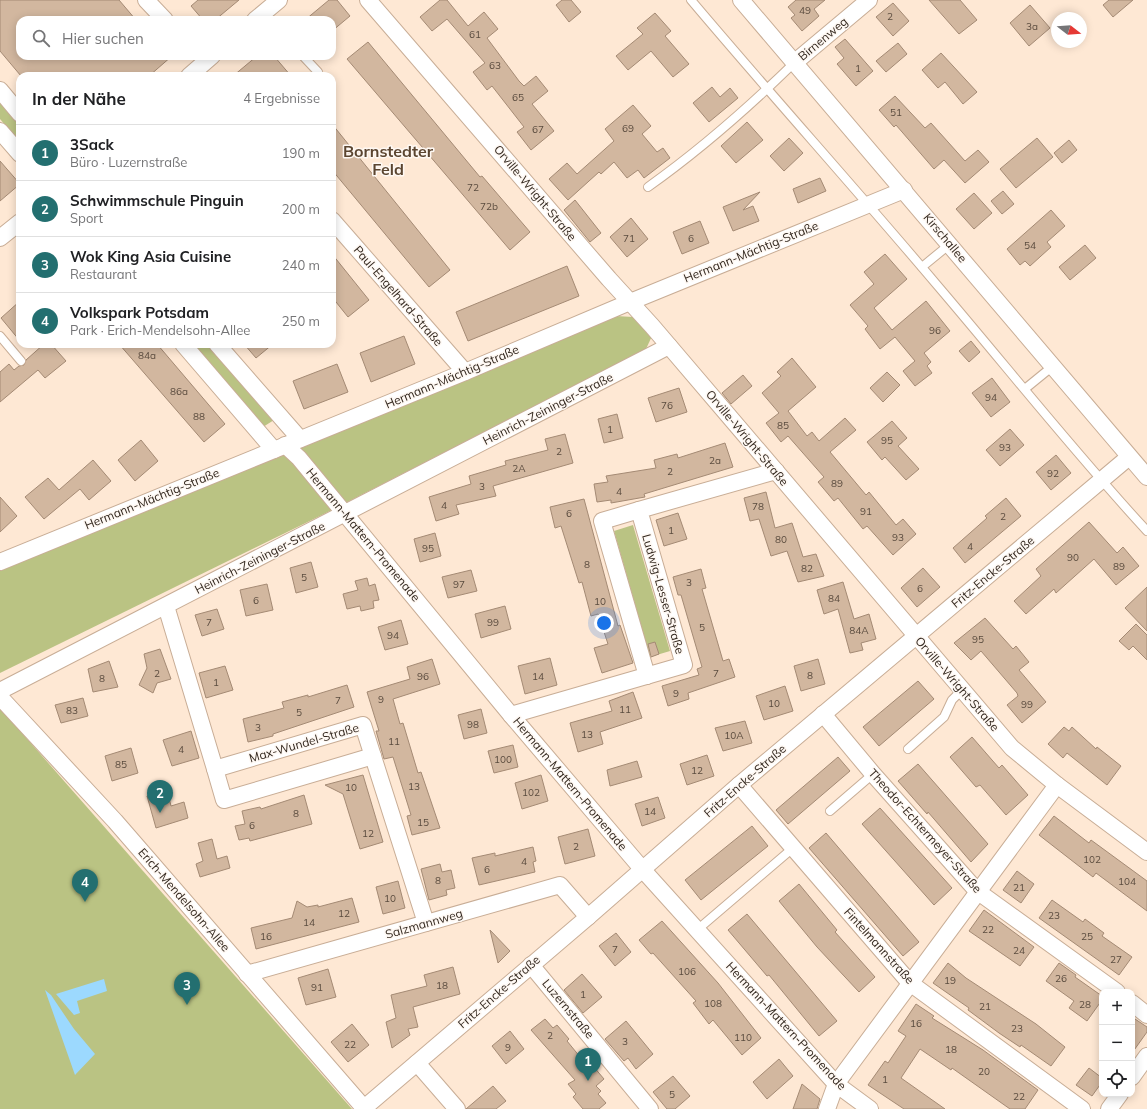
<!DOCTYPE html>
<html lang="de">
<head>
<meta charset="utf-8">
<style>
	:root { --surface:#fff; --page:#f6f6f6; --text:#202124; --muted:#757577; --line:#e0e0e0; --accent:#236f70 }
	body { margin:0; font-family:Mulish,sans-serif; background:var(--page); color:var(--text) }
	.controls { position:absolute; right:12px; bottom:12px; display:grid; overflow:hidden; border-radius:8px; box-shadow:0 2px 10px #0003 }
	.controls button { width:36px; height:36px; display:grid; place-items:center; padding:0; border:0; border-bottom:1px solid var(--line); background:var(--surface); color:var(--text); font:20px sans-serif }
	.compass { position:absolute; left:1051px; top:12px; width:36px; height:36px; border-radius:50%; background:var(--surface); box-shadow:0 2px 10px #0003; rotate:107deg }
	.you { position:absolute; left:604px; top:623px; width:14px; height:14px; margin:-10px; border:3px solid #fff; border-radius:50%; background:#1a73e8; box-shadow:0 0 0 6px #1a73e833 }
	.badge { display:grid; place-items:center; width:26px; height:26px; border-radius:50%; background:var(--accent); color:#fff; font-size:13px; font-weight:700 }
	.pin { position:absolute; translate:-50% -33px; filter:drop-shadow(0 1px 2px #0008) }
	.pin::after { content:''; position:absolute; top:21px; width:14px; height:12px; background:inherit; clip-path:polygon(0 0,100% 0,50% 100%) }
	.list { margin:0; padding:0; list-style:none }
	h2 { display:flex; justify-content:space-between; align-items:center; height:52px; margin:0; padding:0 16px; font-size:17px }
	h2 small { font-size:13px; font-weight:400; color:var(--muted) }
	.list li { display:grid; grid-template-columns:26px 1fr auto; gap:12px; align-items:center; box-sizing:border-box; height:56px; padding:0 16px; border-top:1px solid var(--line) }
	.list b { display:block; font-size:15px; white-space:nowrap }
	.list p { margin:0; font-size:13px; white-space:nowrap; color:var(--muted) }
	.list em { font-size:13px; font-style:normal; color:var(--muted) }
	.icon { flex:none; width:22px; height:22px; fill:none; stroke:currentColor; stroke-width:2; stroke-linecap:round; stroke-linejoin:round }
	.map { position:relative; flex:none; width:1147px; height:1109px; overflow:hidden }
	.search { position:absolute; background:var(--surface); box-shadow:0 2px 10px #0003; left:16px; top:16px; width:320px; height:44px; display:flex; align-items:center; gap:10px; box-sizing:border-box; padding:0 14px; border-radius:12px; color:var(--muted); font-size:15px }
	.panel { position:absolute; background:var(--surface); box-shadow:0 2px 10px #0003; left:16px; top:72px; width:320px; height:276px; border-radius:12px }
	.map>svg:first-child { display:block }
</style>
</head>
<body>
<div class="map">
<svg width="1147" height="1109" viewBox="0 0 1147 1109">
	<rect width="100%" height="100%" fill="#fee8d4"/>
	<g fill="#bac383">
		<polygon points="0,98 20,122 20,143 0,119"/>
		<polygon points="616,316 633,317 652,336 646,349 324,514 0,673 0,571"/>
		<polygon points="191,344 210,344 274,420 263,427"/>
		<polygon points="633,525 670,651 650,657 614,531"/>
		<polygon points="0,708 352,1109 0,1109"/>
	</g>
	<g fill="#9cd9fe">
		<polygon points="104,979 107,991 77,1001 80,1013 74,1015 56,994"/>
		<polygon points="45,990 51,995 74,1029 95,1054 75,1075"/>
	</g>
	<g fill="#d2b79f" stroke="#a48a74">
		<polygon points="0,0 119,0 136,20 20,20 20,56 172,56 149,76 21,76 0,51"/>
		<polygon points="198,0 239,0 215,20 203,20 191,6"/>
		<polygon points="329,0 337,0 350,16 332,31 332,20 305,20"/>
		<polygon points="440,0 447,0 468,26 484,12 498,29 487,38 519,81 524,86 536,76 548,91 532,104 554,131 531,150 517,132 524,127 492,86 487,90 473,72 485,63 447,19 432,31 420,17"/>
		<polygon points="562,0 571,0 581,12 569,22 556,5"/>
		<polygon points="796,0 825,0 814,9 819,16 802,31 791,18 795,15 788,7"/>
		<polygon points="929,0 960,0 977,20 959,34"/>
		<polygon points="1109,0 1133,0 1113,17 1103,5"/>
		<polygon points="893,3 909,21 893,36 876,17"/>
		<polygon points="1030,5 1050,28 1029,46 1010,23"/>
		<polygon points="655,13 671,31 665,36 689,64 673,77 651,51 628,70 616,56 643,34 637,28"/>
		<polygon points="845,39 873,71 856,86 837,64 844,58 835,47"/>
		<polygon points="368,42 480,177 482,176 530,232 510,250 347,59"/>
		<polygon points="898,43 907,54 886,72 876,61"/>
		<polygon points="941,53 977,92 963,104 945,82 938,88 922,70"/>
		<polygon points="257,56 274,56 291,76 233,76"/>
		<polygon points="712,87 720,97 730,88 738,98 709,122 693,103"/>
		<polygon points="895,96 925,128 931,123 965,161 978,150 989,162 965,183 944,160 934,169 896,125 894,127 879,110"/>
		<polygon points="633,105 651,126 642,134 657,152 663,148 670,158 644,178 638,170 627,178 614,162 601,174 599,172 568,200 549,179 567,163 577,174 614,141 605,129"/>
		<polygon points="747,122 763,140 736,163 721,146"/>
		<polygon points="332,124 450,270 429,287 332,170"/>
		<polygon points="789,138 803,153 784,171 770,156"/>
		<polygon points="1037,138 1053,157 1016,188 1000,169"/>
		<polygon points="1069,140 1077,150 1062,163 1054,153"/>
		<polygon points="0,161 20,184 0,201"/>
		<polygon points="820,178 826,191 798,203 793,189"/>
		<polygon points="1003,191 1014,204 1002,214 991,201"/>
		<polygon points="760,192 743,210 753,206 759,221 733,231 723,207"/>
		<polygon points="974,193 992,213 974,229 956,209"/>
		<polygon points="575,200 601,233 590,242 564,210"/>
		<polygon points="1051,210 1065,226 1047,242 1051,247 1030,266 1025,261 1020,265 1007,249"/>
		<polygon points="631,218 648,239 627,257 610,237"/>
		<polygon points="700,221 709,243 682,254 673,232"/>
		<polygon points="1085,245 1096,258 1070,280 1059,267"/>
		<polygon points="332,254 369,300 348,317 332,297"/>
		<polygon points="885,254 907,279 874,308 892,330 926,301 950,331 924,353 931,362 927,366 932,373 915,386 903,371 915,361 895,337 880,349 865,329 868,326 850,305 874,284 864,272"/>
		<polygon points="567,266 579,296 468,341 456,312"/>
		<polygon points="20,301 20,341 1,318"/>
		<polygon points="404,336 415,364 371,382 360,353"/>
		<polygon points="971,341 980,352 969,362 959,351"/>
		<polygon points="44,344 51,344 66,361 45,378 38,370 0,402 0,372 9,364 14,370 19,366 24,365 26,360"/>
		<polygon points="119,344 157,344 225,424 204,442"/>
		<polygon points="244,344 273,344 256,358"/>
		<polygon points="792,358 816,387 788,411 807,436 812,432 819,441 845,418 856,430 830,452 866,495 869,492 896,525 903,519 916,534 893,555 867,526 863,529 838,498 834,501 818,482 824,477 788,436 781,442 766,423 779,413 762,393 781,376 777,372"/>
		<polygon points="337,364 348,392 304,409 293,381"/>
		<polygon points="887,372 900,385 883,402 870,388"/>
		<polygon points="743,375 752,386 731,404 722,393"/>
		<polygon points="992,378 1010,402 991,417 972,393"/>
		<polygon points="679,388 687,412 656,422 648,398"/>
		<polygon points="617,414 623,438 604,443 598,419"/>
		<polygon points="892,421 907,438 898,446 919,469 906,480 885,457 882,460 867,442"/>
		<polygon points="1010,429 1024,445 1000,466 986,450"/>
		<polygon points="565,434 573,463 493,486 496,496 456,505 459,514 436,521 429,497 471,484 469,476 506,465 505,461 548,450 545,439"/>
		<polygon points="141,440 158,461 135,481 118,460"/>
		<polygon points="725,443 733,467 644,494 645,497 611,503 611,500 597,502 594,484 608,482 606,476 656,468 654,460 677,454 678,458"/>
		<polygon points="1056,455 1071,473 1051,490 1036,472"/>
		<polygon points="93,460 111,481 89,500 80,489 44,519 25,497 48,478 59,490"/>
		<polygon points="766,492 775,528 792,523 803,557 816,554 824,576 798,582 787,551 771,556 759,519 750,521 744,498"/>
		<polygon points="0,497 17,516 0,532"/>
		<polygon points="1006,498 1021,516 965,563 953,548 987,518 985,516"/>
		<polygon points="584,499 618,626 620,625 633,663 602,673 594,648 608,644 598,614 591,616 582,582 579,583 561,526 555,528 550,507"/>
		<polygon points="678,513 687,539 664,546 656,520"/>
		<polygon points="1089,522 1117,553 1123,547 1139,566 1116,585 1094,559 1056,593 1054,589 1026,614 1014,601 1041,576 1036,569"/>
		<polygon points="435,533 441,556 420,562 414,539"/>
		<polygon points="311,562 318,587 296,593 290,568"/>
		<polygon points="923,568 940,587 917,607 901,588"/>
		<polygon points="701,569 706,588 702,589 723,661 729,659 735,677 688,693 689,699 668,706 662,686 699,675 697,669 702,667 681,595 678,595 673,577"/>
		<polygon points="471,570 477,591 448,598 442,577"/>
		<polygon points="367,578 369,586 375,584 379,600 373,601 374,608 361,611 360,606 347,609 343,594 358,590 355,581"/>
		<polygon points="843,582 854,619 869,614 876,639 861,643 863,650 850,653 838,609 824,614 817,590"/>
		<polygon points="267,584 273,610 246,616 240,590"/>
		<polygon points="1147,587 1147,631 1125,608"/>
		<polygon points="505,606 511,629 481,638 475,614"/>
		<polygon points="217,609 224,629 202,636 195,615"/>
		<polygon points="985,618 1013,649 1016,646 1029,662 1019,670 1046,702 1022,723 1007,705 1018,696 1017,693 981,651 971,660 954,643"/>
		<polygon points="401,620 408,644 385,650 378,627"/>
		<polygon points="1136,624 1147,635 1147,660 1133,646 1129,650 1119,641"/>
		<polygon points="655,642 659,654 651,657 648,644"/>
		<polygon points="160,649 171,679 157,683 153,693 139,685 147,668 144,654"/>
		<polygon points="550,658 557,685 525,694 518,666"/>
		<polygon points="432,659 440,684 393,699 400,724 403,723 418,773 421,772 440,828 412,835 407,816 411,815 393,757 384,759 376,731 379,731 367,692 410,679 407,667"/>
		<polygon points="818,659 825,684 801,691 794,666"/>
		<polygon points="109,661 118,687 93,692 88,669"/>
		<polygon points="225,666 233,690 206,698 199,673"/>
		<polygon points="918,681 934,699 879,746 863,727"/>
		<polygon points="347,685 354,707 273,734 273,736 248,742 243,719 284,708 282,702 308,695 308,697"/>
		<polygon points="785,686 793,711 764,720 756,696"/>
		<polygon points="633,692 642,718 600,732 603,744 578,752 570,723 612,711 609,701"/>
		<polygon points="83,698 88,716 61,723 55,705"/>
		<polygon points="481,709 487,733 464,739 458,715"/>
		<polygon points="745,721 752,743 723,751 715,728"/>
		<polygon points="1064,727 1069,731 1072,727 1096,749 1097,747 1121,766 1107,785 1067,753 1063,758 1048,744"/>
		<polygon points="191,731 199,758 172,766 163,740"/>
		<polygon points="972,737 999,768 1002,765 1028,795 1006,815 980,785 976,787 950,757"/>
		<polygon points="513,745 518,767 494,773 488,751"/>
		<polygon points="131,748 138,773 112,781 105,756"/>
		<polygon points="707,755 714,776 687,785 680,764"/>
		<polygon points="838,757 850,771 788,824 776,810"/>
		<polygon points="637,761 642,777 610,786 607,770"/>
		<polygon points="918,764 988,844 971,862 928,812 927,814 898,781"/>
		<polygon points="363,775 383,842 360,849 343,794 325,785"/>
		<polygon points="541,775 548,801 522,809 515,783"/>
		<polygon points="167,790 171,806 184,802 188,818 156,828 147,796"/>
		<polygon points="304,795 312,824 250,841 249,838 239,840 235,826 245,824 242,811 260,807 261,809"/>
		<polygon points="658,797 665,818 642,826 635,804"/>
		<polygon points="880,808 952,888 934,905 862,824"/>
		<polygon points="1054,816 1089,843 1091,840 1147,881 1147,911 1096,873 1093,877 1039,835"/>
		<polygon points="752,826 768,846 701,900 685,880"/>
		<polygon points="588,829 595,856 565,864 558,837"/>
		<polygon points="826,833 919,942 903,956 809,848"/>
		<polygon points="212,839 217,859 227,856 230,868 200,877 196,864 203,861 198,843"/>
		<polygon points="533,847 536,861 533,862 535,872 479,885 472,858 495,853 495,856"/>
		<polygon points="440,864 442,872 451,870 455,888 446,890 447,895 429,900 421,869"/>
		<polygon points="1017,871 1034,884 1021,903 1003,890"/>
		<polygon points="398,881 405,908 383,914 376,887"/>
		<polygon points="799,884 837,930 835,932 875,977 859,992 817,947 779,901"/>
		<polygon points="352,898 359,922 256,949 251,928 292,918 297,901 307,907 318,905 318,907"/>
		<polygon points="1052,900 1083,922 1085,919 1104,933 1102,936 1132,957 1119,975 1039,918"/>
		<polygon points="984,910 1034,947 1020,966 969,931"/>
		<polygon points="747,914 837,1021 819,1036 769,975 767,976 728,930"/>
		<polygon points="662,921 718,983 761,1038 742,1055 713,1020 709,1024 693,1003 696,1001 653,953 651,954 639,940"/>
		<polygon points="490,930 510,951 498,963"/>
		<polygon points="616,933 631,952 615,966 599,946"/>
		<polygon points="948,963 966,978 1036,1024 1065,1047 1051,1066 1021,1045 1020,1047 999,1033 968,1010 969,1008 933,983"/>
		<polygon points="1059,963 1076,975 1075,977 1102,996 1102,1000 1087,1021 1069,1008 1074,1001 1046,981"/>
		<polygon points="453,967 460,994 413,1007 418,1027 408,1029 410,1035 392,1048 386,1022 396,1018 391,995 427,986 424,975"/>
		<polygon points="328,969 336,997 306,1005 298,978"/>
		<polygon points="582,974 602,997 583,1013 564,990"/>
		<polygon points="916,1004 934,1016 932,1018 983,1050 1038,1090 1025,1109 1010,1109 952,1068 951,1070 920,1049 901,1078 945,1109 904,1109 868,1085 885,1061 888,1063 906,1036 898,1031"/>
		<polygon points="1132,1017 1147,1027 1147,1032 1132,1053"/>
		<polygon points="545,1019 553,1028 557,1025 569,1039 567,1041 585,1063 588,1060 604,1079 596,1086 601,1091 598,1094 606,1103 599,1109 583,1109 573,1097 576,1094 568,1084 575,1080 531,1030"/>
		<polygon points="626,1021 653,1054 636,1069 628,1058 624,1061 605,1039"/>
		<polygon points="352,1024 369,1045 348,1062 331,1042"/>
		<polygon points="510,1031 524,1049 506,1064 492,1046"/>
		<polygon points="779,1059 793,1076 767,1099 753,1082"/>
		<polygon points="1089,1068 1102,1078 1102,1082 1092,1096 1076,1085"/>
		<polygon points="673,1076 690,1096 675,1109 667,1109 653,1092"/>
		<polygon points="802,1084 820,1099 817,1109 793,1109"/>
		<polygon points="493,1086 506,1101 496,1109 466,1109"/>
	</g>
	<g fill="none" stroke-linecap="round" stroke-linejoin="round">
		<defs>
			<g id="lane">
				<path d="M691,0C772,96 856,189 937,285C1007,367 1074,452 1147,531"/>
				<polyline points="303,56 318,72"/>
				<path d="M648,187C700,150 749,107 794,63"/>
				<polyline points="922,267 950,244"/>
				<polyline points="0,336 21,361"/>
				<polyline points="1026,388 1053,366"/>
				<polyline points="908,749 944,717 952,700 962,690"/>
				<polyline points="830,811 873,774"/>
				<polyline points="697,930 793,848"/>
			</g>
			<g id="street">
				<polyline points="146,0 165,20"/>
				<polyline points="368,0 609,279 652,326 1012,748 1057,785 1147,852"/>
				<polyline points="741,0 1147,477"/>
				<polyline points="255,20 279,0"/>
				<polyline points="794,63 869,0"/>
				<polyline points="189,76 212,56"/>
				<polyline points="0,90 20,114"/>
				<polyline points="0,131 20,154"/>
				<polyline points="332,220 465,372"/>
				<polyline points="0,238 20,222"/>
				<polyline points="183,344 274,450"/>
				<polyline points="217,344 300,439"/>
				<polyline points="285,445 299,458 511,715 643,870 836,1084 870,1109"/>
				<polyline points="639,510 602,521 647,676"/>
				<polyline points="0,562 465,372 630,302 904,190"/>
				<polyline points="166,606 215,769 363,725 426,923"/>
				<polyline points="0,691 669,346"/>
				<polyline points="0,697 115,821 364,1108 588,917 739,785 1129,457"/>
				<polyline points="823,714 873,774 977,891 1117,992"/>
				<polyline points="511,715 684,665 639,510 776,471"/>
				<polyline points="215,769 224,800 373,756"/>
				<polyline points="739,785 910,983 1082,1109"/>
				<polyline points="531,965 650,1109"/>
				<polyline points="247,974 560,885 588,917"/>
				<polyline points="1132,1003 1147,1015"/>
				<polyline points="417,1063 457,1109"/>
				<polyline points="1132,1077 1147,1056"/>
				<polyline points="827,1109 836,1084 1057,785"/>
				<polyline points="1109,1109 1120,1094"/>
			</g>
		</defs>
		<use href="#lane" stroke="#c8ad96" stroke-width="10"/>
		<use href="#street" stroke="#c8ad96" stroke-width="18"/>
		<use href="#lane" stroke="#fff" stroke-width="8"/>
		<use href="#street" stroke="#fff" stroke-width="16"/>
	</g>
	<g text-anchor="middle" stroke-width="3" stroke-linejoin="round" paint-order="stroke">
		<g font-size="10" fill="#5a4b3e">
			<text x="805" y="14">49</text>
			<text x="890" y="20">2</text>
			<text x="1032" y="30">3a</text>
			<text x="475" y="38">61</text>
			<text x="495" y="69">63</text>
			<text x="858" y="72">1</text>
			<text x="518" y="101">65</text>
			<text x="896" y="116">51</text>
			<text x="628" y="132">69</text>
			<text x="538" y="133">67</text>
			<text x="473" y="191">72</text>
			<text x="489" y="210">72b</text>
			<text x="629" y="242">71</text>
			<text x="691" y="242">6</text>
			<text x="1030" y="249">54</text>
			<text x="935" y="334">96</text>
			<text x="147" y="359">84a</text>
			<text x="179" y="395">86a</text>
			<text x="991" y="401">94</text>
			<text x="667" y="409">76</text>
			<text x="199" y="420">88</text>
			<text x="783" y="429">85</text>
			<text x="610" y="433">1</text>
			<text x="887" y="444">95</text>
			<text x="1005" y="451">93</text>
			<text x="559" y="455">2</text>
			<text x="715" y="464">2a</text>
			<text x="519" y="472">2A</text>
			<text x="670" y="475">2</text>
			<text x="1053" y="477">92</text>
			<text x="837" y="487">89</text>
			<text x="482" y="490">3</text>
			<text x="619" y="495">4</text>
			<text x="444" y="509">4</text>
			<text x="758" y="510">78</text>
			<text x="866" y="515">91</text>
			<text x="569" y="517">6</text>
			<text x="1003" y="520">2</text>
			<text x="671" y="534">1</text>
			<text x="898" y="541">93</text>
			<text x="781" y="543">80</text>
			<text x="970" y="550">4</text>
			<text x="428" y="552">95</text>
			<text x="1073" y="561">90</text>
			<text x="587" y="568">8</text>
			<text x="1119" y="570">89</text>
			<text x="807" y="572">82</text>
			<text x="304" y="581">5</text>
			<text x="689" y="586">3</text>
			<text x="459" y="588">97</text>
			<text x="920" y="592">6</text>
			<text x="834" y="602">84</text>
			<text x="256" y="604">6</text>
			<text x="600" y="605">10</text>
			<text x="209" y="626">7</text>
			<text x="493" y="626">99</text>
			<text x="702" y="631">5</text>
			<text x="859" y="634">84A</text>
			<text x="393" y="639">94</text>
			<text x="978" y="643">95</text>
			<text x="157" y="677">2</text>
			<text x="716" y="677">7</text>
			<text x="810" y="679">8</text>
			<text x="423" y="680">96</text>
			<text x="538" y="680">14</text>
			<text x="102" y="682">8</text>
			<text x="216" y="686">1</text>
			<text x="676" y="697">9</text>
			<text x="381" y="703">9</text>
			<text x="338" y="704">7</text>
			<text x="774" y="707">10</text>
			<text x="1027" y="708">99</text>
			<text x="625" y="713">11</text>
			<text x="72" y="714">83</text>
			<text x="299" y="716">5</text>
			<text x="473" y="728">98</text>
			<text x="258" y="731">3</text>
			<text x="587" y="738">13</text>
			<text x="734" y="739">10A</text>
			<text x="394" y="745">11</text>
			<text x="181" y="753">4</text>
			<text x="503" y="763">100</text>
			<text x="121" y="768">85</text>
			<text x="697" y="774">12</text>
			<text x="414" y="790">13</text>
			<text x="351" y="791">10</text>
			<text x="531" y="796">102</text>
			<text x="650" y="815">14</text>
			<text x="296" y="817">8</text>
			<text x="423" y="826">15</text>
			<text x="252" y="829">6</text>
			<text x="368" y="837">12</text>
			<text x="576" y="850">2</text>
			<text x="1092" y="863">102</text>
			<text x="524" y="865">4</text>
			<text x="487" y="873">6</text>
			<text x="438" y="884">8</text>
			<text x="1127" y="885">104</text>
			<text x="1019" y="891">21</text>
			<text x="390" y="902">10</text>
			<text x="344" y="917">12</text>
			<text x="1054" y="919">23</text>
			<text x="309" y="926">14</text>
			<text x="988" y="933">22</text>
			<text x="266" y="940">16</text>
			<text x="1087" y="940">25</text>
			<text x="615" y="953">7</text>
			<text x="1019" y="954">24</text>
			<text x="1116" y="963">27</text>
			<text x="687" y="975">106</text>
			<text x="1061" y="982">26</text>
			<text x="950" y="984">19</text>
			<text x="442" y="989">18</text>
			<text x="317" y="991">91</text>
			<text x="583" y="998">1</text>
			<text x="713" y="1007">108</text>
			<text x="1085" y="1008">28</text>
			<text x="985" y="1010">21</text>
			<text x="916" y="1027">16</text>
			<text x="1017" y="1032">23</text>
			<text x="550" y="1039">2</text>
			<text x="743" y="1041">110</text>
			<text x="625" y="1045">3</text>
			<text x="350" y="1048">22</text>
			<text x="508" y="1051">9</text>
			<text x="951" y="1053">18</text>
			<text x="984" y="1075">20</text>
			<text x="885" y="1083">1</text>
			<text x="672" y="1098">5</text>
			<text x="1019" y="1100">22</text>
		</g>
		<g font-size="12" fill="#32271e" stroke="#fef8f3">
			<text transform="translate(823 39) rotate(-40)" y="4">Birnenweg</text>
			<text transform="translate(535 193) rotate(50)" y="4">Orville-Wright-Straße</text>
			<text transform="translate(945 238) rotate(50)" y="4">Kirschallee</text>
			<text transform="translate(751 252) rotate(-22)" y="4">Hermann-Mächtig-Straße</text>
			<text transform="translate(398 296) rotate(49)" y="4">Paul-Engelhard-Straße</text>
			<text transform="translate(452 377) rotate(-23)" y="4">Hermann-Mächtig-Straße</text>
			<text transform="translate(548 409) rotate(-27)" y="4">Heinrich-Zeininger-Straße</text>
			<text transform="translate(747 438) rotate(50)" y="4">Orville-Wright-Straße</text>
			<text transform="translate(152 499) rotate(-22)" y="4">Hermann-Mächtig-Straße</text>
			<text transform="translate(363 535) rotate(50)" y="4">Hermann-Mattern-Promenade</text>
			<text transform="translate(260 558) rotate(-27)" y="4">Heinrich-Zeininger-Straße</text>
			<text transform="translate(993 572) rotate(-40)" y="4">Fritz-Encke-Straße</text>
			<text transform="translate(663 594) rotate(74)" y="4">Ludwig-Lesser-Straße</text>
			<text transform="translate(957 684) rotate(49)" y="4">Orville-Wright-Straße</text>
			<text transform="translate(304 743) rotate(-16)" y="4">Max-Wundel-Straße</text>
			<text transform="translate(745 781) rotate(-41)" y="4">Fritz-Encke-Straße</text>
			<text transform="translate(570 784) rotate(50)" y="4">Hermann-Mattern-Promenade</text>
			<text transform="translate(925 831) rotate(48)" y="4">Theodor-Echtermeyer-Straße</text>
			<text transform="translate(184 900) rotate(49)" y="4">Erich-Mendelsohn-Allee</text>
			<text transform="translate(424 924) rotate(-16)" y="4">Salzmannweg</text>
			<text transform="translate(879 946) rotate(48)" y="4">Fintelmannstraße</text>
			<text transform="translate(499 992) rotate(-41)" y="4">Fritz-Encke-Straße</text>
			<text transform="translate(568 1009) rotate(50)" y="4">Luzernstraße</text>
			<text transform="translate(786 1026) rotate(47)" y="4">Hermann-Mattern-Promenade</text>
		</g>
		<g font-size="16" font-weight="bold" fill="#5b4530" stroke="#fef8f3">
			<text x="388" y="157">Bornstedter<tspan x="388" dy="18">Feld</tspan></text>
		</g>
	</g>
</svg>
<div class="controls">
<button>+</button>
<button>−</button>
<button><svg class="icon" aria-label="locate" viewBox="0 0 24 24"><circle cx="12" cy="12" r="6"/><path d="M12 2v4M12 18v4M2 12h4M18 12h4"/></svg></button>
</div>
<svg class="compass" viewBox="-18 -18 36 36"><path d="M0-13l5 13h-10z" fill="#e53935"/><path d="M0 13l5-13h-10z" fill="#757577"/></svg>
<div class="you"></div>
<div class="pin badge" style="left:588px;top:1081px">1</div>
<div class="pin badge" style="left:160px;top:813px">2</div>
<div class="pin badge" style="left:187px;top:1005px">3</div>
<div class="pin badge" style="left:85px;top:902px">4</div>
<div class="search"><svg class="icon" aria-label="search" viewBox="0 0 24 24"><circle cx="10" cy="10" r="6"/><path d="M15 15l6 6"/></svg>Hier suchen</div>
<section class="panel">
<h2>In der Nähe<small>4 Ergebnisse</small></h2>
<ul class="list">
<li><span class="badge">1</span><div><b>3Sack</b><p>Büro · Luzernstraße</p></div><em>190 m</em></li>
<li><span class="badge">2</span><div><b>Schwimmschule Pinguin</b><p>Sport</p></div><em>200 m</em></li>
<li><span class="badge">3</span><div><b>Wok King Asia Cuisine</b><p>Restaurant</p></div><em>240 m</em></li>
<li><span class="badge">4</span><div><b>Volkspark Potsdam</b><p>Park · Erich-Mendelsohn-Allee</p></div><em>250 m</em></li>
</ul>
</section>
</div>
</body>
</html>
